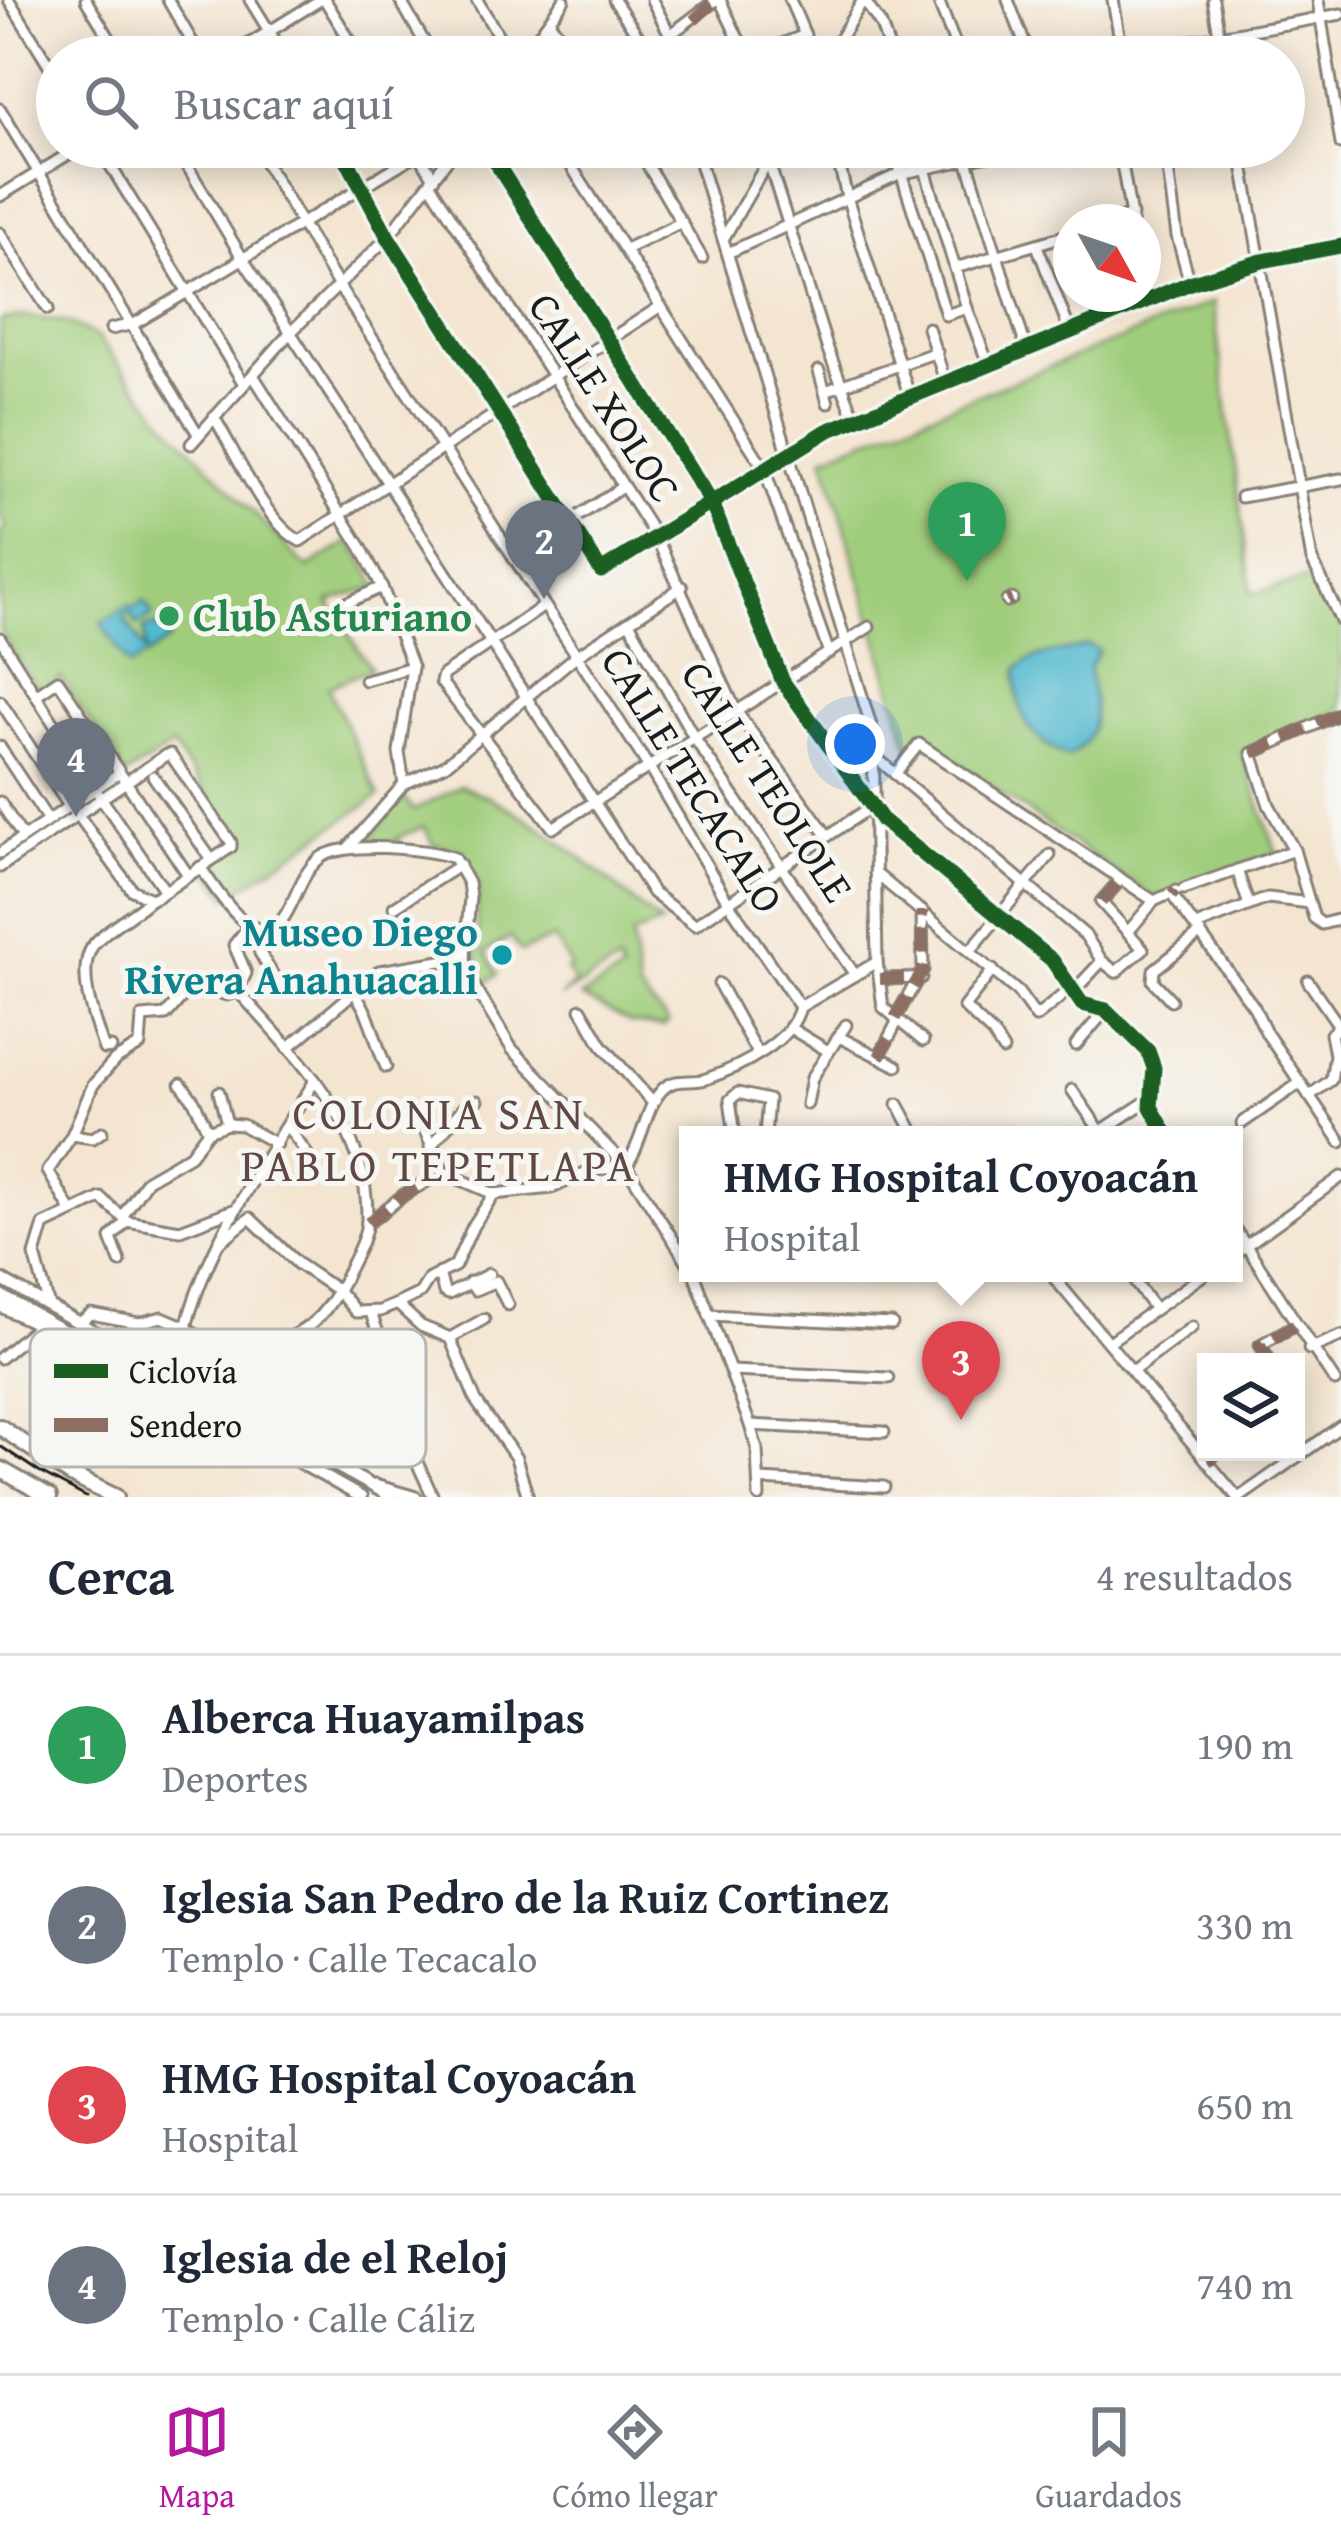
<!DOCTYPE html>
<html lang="es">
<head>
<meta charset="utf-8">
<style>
	:root { --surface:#fff; --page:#f6f6f7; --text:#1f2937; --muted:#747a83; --line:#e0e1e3; --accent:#b5179e }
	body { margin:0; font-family:"Gentium Book Plus",serif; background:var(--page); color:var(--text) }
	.controls { position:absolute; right:36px; bottom:36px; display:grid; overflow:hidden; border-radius:0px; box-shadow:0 6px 30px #0003 }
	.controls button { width:108px; height:108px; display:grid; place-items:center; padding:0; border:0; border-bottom:3px solid var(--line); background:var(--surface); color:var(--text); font:60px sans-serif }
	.compass { position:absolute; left:1053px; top:204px; width:108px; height:108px; border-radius:50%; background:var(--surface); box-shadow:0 6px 30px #0003; rotate:130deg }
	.you { position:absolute; left:855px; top:744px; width:42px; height:42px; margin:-30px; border:9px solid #fff; border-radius:50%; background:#1a73e8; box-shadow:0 0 0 18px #1a73e833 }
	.badge { display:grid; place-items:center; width:78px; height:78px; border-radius:50%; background:var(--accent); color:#fff; font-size:39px; font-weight:700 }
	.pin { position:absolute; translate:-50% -99px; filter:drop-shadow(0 3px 6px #0008) }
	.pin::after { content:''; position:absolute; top:63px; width:42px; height:36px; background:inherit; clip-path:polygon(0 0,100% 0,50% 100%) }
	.popup { position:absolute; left:679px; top:1126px; width:564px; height:156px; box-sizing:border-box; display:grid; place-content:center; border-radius:0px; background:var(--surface); filter:drop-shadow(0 3px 9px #0005); font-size:39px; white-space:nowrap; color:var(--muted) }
	.popup b { font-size:45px; color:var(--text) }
	.popup::after { content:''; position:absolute; left:50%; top:100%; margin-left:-24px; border:24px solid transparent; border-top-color:var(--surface) }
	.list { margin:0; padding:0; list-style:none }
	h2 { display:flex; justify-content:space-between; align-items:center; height:156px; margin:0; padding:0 48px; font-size:51px }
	h2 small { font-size:39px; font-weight:400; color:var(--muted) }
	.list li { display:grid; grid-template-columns:78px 1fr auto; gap:36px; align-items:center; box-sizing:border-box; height:180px; padding:0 48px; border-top:3px solid var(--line) }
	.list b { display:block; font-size:45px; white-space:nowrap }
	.list p { margin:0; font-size:39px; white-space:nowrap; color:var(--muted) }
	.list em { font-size:39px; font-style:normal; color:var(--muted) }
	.icon { flex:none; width:66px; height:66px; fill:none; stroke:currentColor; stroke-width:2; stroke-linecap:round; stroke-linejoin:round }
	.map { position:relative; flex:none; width:1341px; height:1497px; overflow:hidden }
	.search { position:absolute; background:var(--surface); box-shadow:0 6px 30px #0003; left:36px; right:36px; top:36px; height:132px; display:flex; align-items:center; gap:30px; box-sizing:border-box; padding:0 42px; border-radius:66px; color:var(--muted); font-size:45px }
	.sheet { height:876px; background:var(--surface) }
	nav { display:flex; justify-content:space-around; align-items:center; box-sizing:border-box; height:168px; border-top:3px solid var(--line); background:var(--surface); font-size:33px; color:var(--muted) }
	nav a { display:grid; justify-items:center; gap:6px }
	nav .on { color:var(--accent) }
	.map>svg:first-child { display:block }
</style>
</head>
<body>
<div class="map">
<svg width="1341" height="1497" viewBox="0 0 1341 1497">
	<rect width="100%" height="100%" fill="#f6f6f2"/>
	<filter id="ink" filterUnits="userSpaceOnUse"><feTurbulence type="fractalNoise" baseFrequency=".00833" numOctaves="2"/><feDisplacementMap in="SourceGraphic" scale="24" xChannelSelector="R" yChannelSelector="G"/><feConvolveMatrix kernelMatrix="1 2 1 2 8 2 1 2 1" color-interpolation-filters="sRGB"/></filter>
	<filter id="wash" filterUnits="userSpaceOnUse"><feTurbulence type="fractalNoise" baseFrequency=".004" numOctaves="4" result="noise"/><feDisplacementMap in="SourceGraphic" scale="48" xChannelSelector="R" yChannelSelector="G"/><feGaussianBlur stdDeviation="2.7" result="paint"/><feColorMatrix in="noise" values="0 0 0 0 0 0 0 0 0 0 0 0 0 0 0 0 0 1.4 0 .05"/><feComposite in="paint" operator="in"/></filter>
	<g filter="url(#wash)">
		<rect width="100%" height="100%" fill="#f4e5d1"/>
		<g fill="#a0cd7b" stroke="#5e744c" stroke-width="3">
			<polygon points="1213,302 1252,594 1313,577 1341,627 1341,710 1242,753 1277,854 1155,899 922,739 910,751 824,456"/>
			<polygon points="26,316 66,322 96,336 165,421 307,568 350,541 378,586 329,602 371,669 328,687 379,796 228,897 205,867 240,842 172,746 125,776 61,678 39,692 0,631 0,533 6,527 0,517 0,320"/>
			<path d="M461,786C538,813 598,874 661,924L632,935L639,990L668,1022L663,1027L631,1023L581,997L622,972L618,963L560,997L575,983L566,970L571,967L554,938L521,952L511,937L485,952L498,974L485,983L477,969V886L461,849L434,845L424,827L397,837L400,842L368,841L403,797L414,810Z"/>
		</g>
		<g fill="#52b9d0" stroke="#376a76" stroke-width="3">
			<polygon points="144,601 153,615 137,625 130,612 124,618 146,652 144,628 158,625 170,640 129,667 101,623 129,605 134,608"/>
			<path d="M1089,645L1099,651L1089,668C1093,700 1105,738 1067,757C1027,738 1014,710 1017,669C1039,650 1063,653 1089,645Z"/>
		</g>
	</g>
	<g filter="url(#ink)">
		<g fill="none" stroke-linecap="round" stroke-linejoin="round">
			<defs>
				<g id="minor">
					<polyline points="9,0 57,78"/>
					<polyline points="86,0 121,57"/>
					<polyline points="168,0 201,57"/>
					<polyline points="250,0 285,57"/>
					<polyline points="325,0 360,57"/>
					<polyline points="400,0 433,57"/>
					<polyline points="477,0 511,57"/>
					<polyline points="614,0 652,57"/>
					<polyline points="652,0 670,35 716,0"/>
					<polyline points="720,0 747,57"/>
					<polyline points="864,0 881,25 892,57"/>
					<polyline points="938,0 960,57"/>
					<polyline points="1008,0 1030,57"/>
					<polyline points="1113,0 1123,57"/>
					<polyline points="1213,0 1223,57"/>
					<polyline points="1318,0 1341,144"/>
					<polyline points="549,21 574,57"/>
					<polyline points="228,57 320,0"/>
					<polyline points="523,57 564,0"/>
					<polyline points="749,57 805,35 790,0"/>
					<polyline points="829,57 863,0"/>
					<polyline points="1104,57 1341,14"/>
					<polyline points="0,109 198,434"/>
					<polyline points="99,147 244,384"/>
					<polyline points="176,147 243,259 653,893 695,925 865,811 873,809"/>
					<polyline points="256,147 338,285 650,769 728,902 800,1007"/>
					<polyline points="340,147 388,237 601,571 827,431 1190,283 1262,261 1341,246"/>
					<polyline points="414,147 434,178"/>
					<polyline points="486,147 711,502 783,682 883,821 1052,960 1082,1004 1106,1010 1148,1051 1154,1068 1151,1107 1167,1135"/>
					<polyline points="559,147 764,468 829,653"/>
					<polyline points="637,147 702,258"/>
					<polyline points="695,147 873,732 877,962 883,1007 923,1041"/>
					<polyline points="764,147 827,347 855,419"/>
					<polyline points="835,147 847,197 910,398"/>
					<polyline points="893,147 946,315 967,308"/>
					<polyline points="1119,147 1132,222"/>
					<polyline points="1165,147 1177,236 1190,283"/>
					<polyline points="1240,147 1312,560 1341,621"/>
					<polyline points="967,160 1027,351"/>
					<polyline points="925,169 967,308 989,366"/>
					<polyline points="430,184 656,537 736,711 827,835"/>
					<polyline points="0,196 80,147"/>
					<polyline points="1110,222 1132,215"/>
					<polyline points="0,233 48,309"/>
					<polyline points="725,236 776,147"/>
					<polyline points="1038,248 1071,334"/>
					<polyline points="626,249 682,222"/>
					<polyline points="730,252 899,174 1027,147"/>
					<polyline points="955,268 1071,234"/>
					<polyline points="1143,282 1149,301"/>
					<polyline points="1100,294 1108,319"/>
					<polyline points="928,328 946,384"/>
					<polyline points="111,329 134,324 429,147"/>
					<polyline points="819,371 828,403"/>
					<polyline points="253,375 361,547 382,587 412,667 399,752 404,784 349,847"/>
					<polyline points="825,391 937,352"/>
					<path d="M214,417C235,451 265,523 300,541L661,306"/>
					<polyline points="191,444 290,333 388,237 457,147"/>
					<polyline points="1241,497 1341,479"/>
					<polyline points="514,559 622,487"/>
					<polyline points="1007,601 1012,599"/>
					<polyline points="342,605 382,587"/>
					<polyline points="544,606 443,675 441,682 553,828 869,627"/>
					<polyline points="629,622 695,739 855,975"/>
					<polyline points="0,638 95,789 165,891"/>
					<polyline points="365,680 412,667"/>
					<polyline points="36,695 58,680 188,875"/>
					<polyline points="0,701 69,806 78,815 132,890 151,899 158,896 231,847 231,842 170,754 166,755 0,867"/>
					<polyline points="1341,713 1252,753 1269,805 1294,850 1314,918 1322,924 1341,919"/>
					<polyline points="0,747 48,820"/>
					<polyline points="873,755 1085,935 1102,961 1116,972 1143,949 1101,902 1121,879"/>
					<polyline points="41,762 67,745"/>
					<polyline points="895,774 919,744 1154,901"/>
					<polyline points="153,776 211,859"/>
					<polyline points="404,784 445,765 576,656 682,587"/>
					<polyline points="0,802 23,837"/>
					<polyline points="0,853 119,773"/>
					<path d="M200,867C215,887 258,963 286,914C297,896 302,873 319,859C341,840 428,848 454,858L468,883L470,897L465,957L467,974L512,1049L626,1166L688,1263"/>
					<polyline points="1237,870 1249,905"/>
					<polyline points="875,873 1018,992 1036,1017 1069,990"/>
					<polyline points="1184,889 1294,850"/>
					<polyline points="1172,895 1254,1007 1267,1034 1341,1142"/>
					<polyline points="394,907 460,865"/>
					<polyline points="1196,926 1268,898 1309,903"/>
					<polyline points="253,927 260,953 274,977"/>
					<polyline points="1128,932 1154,901 1176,891"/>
					<polyline points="970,951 1050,855"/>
					<polyline points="993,970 964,1007 993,1034 1003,1050"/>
					<polyline points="880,979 921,978"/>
					<polyline points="1308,981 1339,1026 1331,1034 1335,1055 1331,1080 1309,1096"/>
					<polyline points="719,984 757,1053"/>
					<path d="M353,991C372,1015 374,1040 386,1067"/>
					<polyline points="1072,993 1102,961"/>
					<polyline points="1171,1000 1153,981 1154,970 1201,933"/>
					<polyline points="581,1009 602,1045 653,1103"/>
					<polyline points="895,1018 923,970 922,911"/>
					<polyline points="790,1028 828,1051"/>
					<polyline points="839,1037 897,1066"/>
					<polyline points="1076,1045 1106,1010"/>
					<path d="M111,1048L104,1049C95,1023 76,973 92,947C105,928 134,915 151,899"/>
					<polyline points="288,1048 379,971 465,957"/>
					<polyline points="879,1057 898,1020"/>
					<polyline points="181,1084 194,1101 208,1131"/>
					<polyline points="1072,1090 1103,1135"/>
					<polyline points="219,1092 227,1124"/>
					<polyline points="807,1104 812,1078 846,1025"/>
					<polyline points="898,1104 915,1135"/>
					<polyline points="417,1113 443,1172 494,1194"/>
					<polyline points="1242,1123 1300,1083"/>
					<polyline points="287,1126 307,1154"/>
					<polyline points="1101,1131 1150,1099"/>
					<polyline points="72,1135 93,1138 102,1132"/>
					<polyline points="735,1135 730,1100 738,1093 768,1100 765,1135"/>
					<polyline points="430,1147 463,1108 477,1101"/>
					<polyline points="71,1211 48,1171 72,1135 93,1085 115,1060 140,1045 142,1017 166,1015 193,984 227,995 238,991 246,973 234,945 249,926"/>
					<polyline points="122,1217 147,1180 190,1155 208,1131 227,1124 242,1125 276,1144"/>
					<polyline points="368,1223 405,1194 443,1172"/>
					<path d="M1234,1228C1269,1278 1300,1331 1335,1381"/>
					<path d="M220,1242L250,1218L298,1264L338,1291L356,1312L380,1311L397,1304L420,1293L429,1279L455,1266L473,1226L494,1194L552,1188L589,1171L626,1166C643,1143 644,1110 662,1090C675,1076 691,1084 706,1079C740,1067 792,1042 800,1007L877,962"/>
					<polyline points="1234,1254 1341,1177"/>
					<polyline points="120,1262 111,1238 127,1221"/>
					<polyline points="439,1273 444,1292 449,1294 489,1274"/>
					<polyline points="694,1273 750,1425 757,1449 759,1497"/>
					<polyline points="1050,1273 1237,1497"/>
					<polyline points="1128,1273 1155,1309"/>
					<polyline points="470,1282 475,1290 496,1281 508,1305"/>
					<polyline points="397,1304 421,1326 450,1338 476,1401 516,1458 528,1497"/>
					<polyline points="49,1306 35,1255 44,1225 101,1198 127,1221 180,1230 233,1210"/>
					<polyline points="371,1313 378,1333"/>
					<polyline points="709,1315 892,1324"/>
					<path d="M79,1323L91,1314L139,1323L162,1317L186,1327L215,1350C279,1345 313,1342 344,1279C352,1262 367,1238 367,1219C369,1124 296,1057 238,991"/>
					<path d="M186,1327C204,1258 243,1196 280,1135C291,1116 304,1100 315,1080"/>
					<polyline points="450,1338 484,1319"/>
					<polyline points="1109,1342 1206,1273"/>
					<polyline points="258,1346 269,1391 306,1419 317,1404 313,1394 323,1366 303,1334"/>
					<polyline points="1309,1349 1341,1336"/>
					<polyline points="0,1358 37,1327"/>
					<polyline points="178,1362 200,1341"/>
					<polyline points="1271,1362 1260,1345 1296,1325"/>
					<polyline points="1134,1370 1192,1327"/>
					<polyline points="730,1371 889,1378"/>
					<polyline points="238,1413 269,1391"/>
					<polyline points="750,1425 884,1432"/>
					<polyline points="409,1445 433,1497"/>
					<polyline points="71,1475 158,1385"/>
					<polyline points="760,1480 884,1487"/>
					<polyline points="375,1485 416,1497"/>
					<polyline points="1240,1497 1341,1426"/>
				</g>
				<g id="major">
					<polyline points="0,1279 392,1497"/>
					<polyline points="0,1295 361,1497"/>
					<polyline points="0,1306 73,1341"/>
				</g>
				<g id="highway">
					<polyline points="0,1427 71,1475 116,1497"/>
					<polyline points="0,1469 49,1497"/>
				</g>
			</defs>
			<use href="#minor" stroke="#888076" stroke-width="15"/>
			<use href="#major" stroke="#888076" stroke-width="16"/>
			<use href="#highway" stroke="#888076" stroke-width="20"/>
			<use href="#minor" stroke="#fff" stroke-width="9"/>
			<use href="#major" stroke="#fff" stroke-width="10"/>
			<use href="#highway" stroke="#fff" stroke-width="14"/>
			<polyline stroke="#1c1c1c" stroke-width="3" points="0,1446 39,1472 86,1497"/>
			<g stroke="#8d6e63" stroke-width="12" stroke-dasharray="24 12" stroke-linecap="butt">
				<polyline points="694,20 716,0"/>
				<polyline points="1007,601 1012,599"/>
				<polyline points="1252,753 1341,713"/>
				<polyline points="1172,895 1176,891"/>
				<polyline points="1101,902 1121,879"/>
				<polyline points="880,979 921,978"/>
				<polyline points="895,1018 923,970 922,911"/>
				<polyline points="879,1057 889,1039"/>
				<polyline points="368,1223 405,1194 443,1172"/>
				<polyline points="1271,1362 1260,1345 1296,1325"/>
				<polyline points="1208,1461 1221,1452"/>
			</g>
			<defs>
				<g id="cycleway">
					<polyline points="340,147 388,237 601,571 827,431 1190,283 1262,261 1341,246"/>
					<polyline points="486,147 711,502 783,682 883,821 1052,960 1082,1004 1106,1010 1148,1051 1154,1068 1151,1107 1167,1135"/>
				</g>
			</defs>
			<use href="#cycleway" stroke="#f6f6f2" stroke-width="22"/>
			<use href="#cycleway" stroke="#1b5e20" stroke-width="15"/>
		</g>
	</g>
	<circle fill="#2e9e5b" stroke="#f6f6f2" stroke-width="4.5" cx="169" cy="616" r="12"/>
	<circle fill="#0f9aa8" stroke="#f6f6f2" stroke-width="4.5" cx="502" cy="955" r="12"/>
	<g text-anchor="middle" stroke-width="10" stroke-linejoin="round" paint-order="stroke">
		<g font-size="42" fill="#1c1c1c" stroke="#f6f6f2">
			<text transform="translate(605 397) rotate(57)" y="15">CALLE XOLOC</text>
			<text transform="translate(693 780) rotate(58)" y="15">CALLE TECACALO</text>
			<text transform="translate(768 781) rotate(57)" y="15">CALLE TEOLOLE</text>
		</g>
		<g font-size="42" font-weight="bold" fill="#27864d" stroke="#f6f6f2" text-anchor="start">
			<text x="193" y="631">Club Asturiano</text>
		</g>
		<g font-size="42" font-weight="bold" fill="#0d838f" stroke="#f6f6f2" text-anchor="end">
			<text x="478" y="946">Museo Diego<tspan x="478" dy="48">Rivera Anahuacalli</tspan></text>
		</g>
		<g font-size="45" letter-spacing="3" fill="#604844" stroke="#f6f6f2">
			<text x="439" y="1129">COLONIA SAN<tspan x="439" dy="52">PABLO TEPETLAPA</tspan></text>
		</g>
	</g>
	<rect x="30" y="1329" width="396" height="138" rx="18" fill="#f6f6f2" stroke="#b5b5b2" stroke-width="3"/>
	<rect x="54" y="1364" width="54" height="14" fill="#1b5e20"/>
	<rect x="54" y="1418" width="54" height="14" fill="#8d6e63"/>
	<g font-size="33" fill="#1c1c1c">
		<text x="129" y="1383">Ciclovía</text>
		<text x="129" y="1437">Sendero</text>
	</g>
</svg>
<div class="controls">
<button><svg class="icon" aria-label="layers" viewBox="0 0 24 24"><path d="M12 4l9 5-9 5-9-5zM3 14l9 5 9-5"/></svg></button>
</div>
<svg class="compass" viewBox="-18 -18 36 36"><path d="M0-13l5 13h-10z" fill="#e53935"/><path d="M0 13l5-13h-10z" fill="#747a83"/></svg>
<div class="you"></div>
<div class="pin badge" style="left:967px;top:581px;background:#2e9e5b">1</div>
<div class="pin badge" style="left:544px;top:599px;background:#6b7280">2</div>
<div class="pin badge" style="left:961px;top:1420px;background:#e0444e">3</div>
<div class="popup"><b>HMG Hospital Coyoacán</b>Hospital</div>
<div class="pin badge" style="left:76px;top:817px;background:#6b7280">4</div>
<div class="search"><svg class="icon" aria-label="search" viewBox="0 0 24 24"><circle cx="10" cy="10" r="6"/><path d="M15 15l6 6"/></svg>Buscar aquí</div>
</div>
<section class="sheet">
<h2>Cerca<small>4 resultados</small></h2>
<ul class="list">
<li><span class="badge" style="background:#2e9e5b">1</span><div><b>Alberca Huayamilpas</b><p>Deportes</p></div><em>190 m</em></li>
<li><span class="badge" style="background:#6b7280">2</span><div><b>Iglesia San Pedro de la Ruiz Cortinez</b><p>Templo · Calle Tecacalo</p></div><em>330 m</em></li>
<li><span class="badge" style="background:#e0444e">3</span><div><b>HMG Hospital Coyoacán</b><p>Hospital</p></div><em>650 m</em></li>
<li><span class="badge" style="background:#6b7280">4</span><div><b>Iglesia de el Reloj</b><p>Templo · Calle Cáliz</p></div><em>740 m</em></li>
</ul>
</section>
<nav>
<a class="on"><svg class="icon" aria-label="map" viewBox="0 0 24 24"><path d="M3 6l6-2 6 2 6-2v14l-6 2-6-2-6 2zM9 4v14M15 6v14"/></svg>Mapa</a>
<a><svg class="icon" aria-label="directions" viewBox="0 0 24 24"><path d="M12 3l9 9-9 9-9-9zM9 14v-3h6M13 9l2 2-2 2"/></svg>Cómo llegar</a>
<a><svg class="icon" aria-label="saved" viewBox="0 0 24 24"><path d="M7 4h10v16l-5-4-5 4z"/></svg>Guardados</a>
</nav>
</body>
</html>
